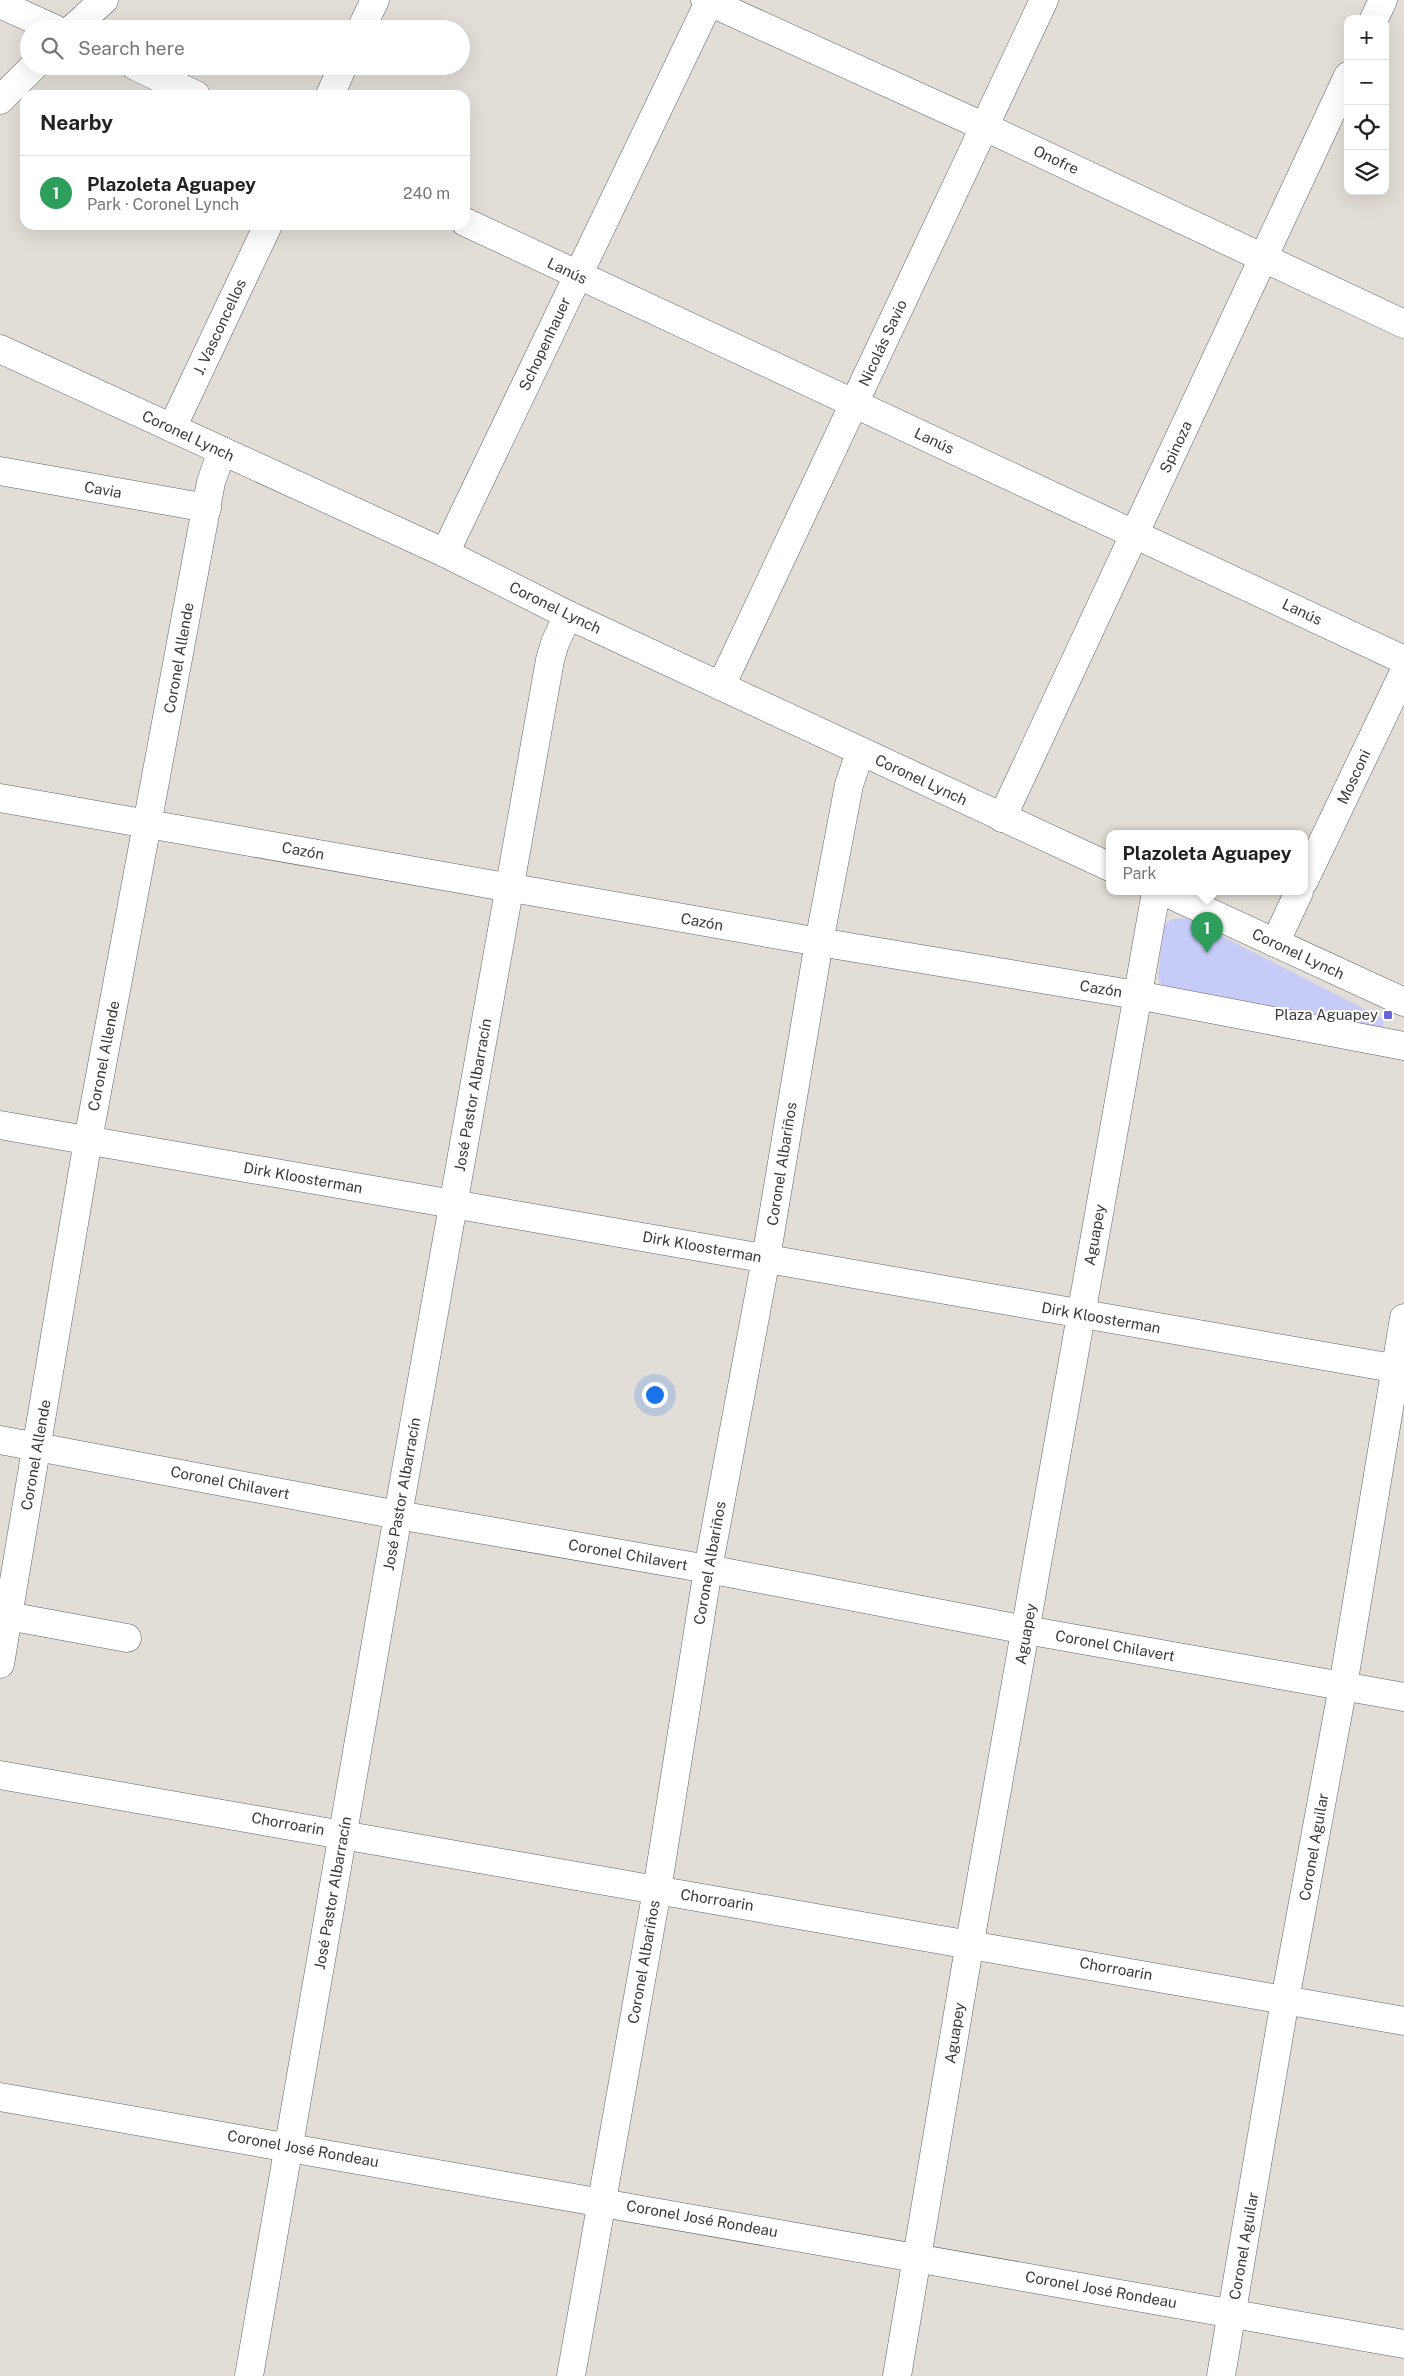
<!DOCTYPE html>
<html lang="en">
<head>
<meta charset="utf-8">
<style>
	:root { --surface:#fff; --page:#f2f2f2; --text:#222; --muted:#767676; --line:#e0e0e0; --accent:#6764de }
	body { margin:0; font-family:"Public Sans",sans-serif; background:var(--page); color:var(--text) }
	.controls { position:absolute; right:15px; top:15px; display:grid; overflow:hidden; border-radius:10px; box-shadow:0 5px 20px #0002 }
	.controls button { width:45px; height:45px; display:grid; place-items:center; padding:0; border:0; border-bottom:1px solid var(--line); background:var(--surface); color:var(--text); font:25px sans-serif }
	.you { position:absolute; left:654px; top:1394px; width:18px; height:18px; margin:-12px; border:4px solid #fff; border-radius:50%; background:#1a73e8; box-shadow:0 0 0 8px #1a73e833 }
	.badge { display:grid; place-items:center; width:32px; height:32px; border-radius:50%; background:var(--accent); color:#fff; font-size:16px; font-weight:700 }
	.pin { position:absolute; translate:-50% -41px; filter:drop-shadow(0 1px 2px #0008) }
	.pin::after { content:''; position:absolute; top:26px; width:18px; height:15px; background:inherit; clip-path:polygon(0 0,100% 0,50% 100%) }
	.popup { position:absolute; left:1106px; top:830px; width:202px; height:65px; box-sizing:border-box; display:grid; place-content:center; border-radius:10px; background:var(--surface); filter:drop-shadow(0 1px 4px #0005); font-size:16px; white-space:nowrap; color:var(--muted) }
	.popup b { font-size:19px; color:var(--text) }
	.popup::after { content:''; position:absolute; left:50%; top:100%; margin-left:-10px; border:10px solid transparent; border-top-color:var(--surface) }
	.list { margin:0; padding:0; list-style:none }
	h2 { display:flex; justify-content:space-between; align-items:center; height:65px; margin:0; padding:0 20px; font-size:21px }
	h2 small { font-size:16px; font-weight:400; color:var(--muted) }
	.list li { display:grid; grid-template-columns:32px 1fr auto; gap:15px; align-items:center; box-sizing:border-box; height:75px; padding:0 20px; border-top:1px solid var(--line) }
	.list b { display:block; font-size:19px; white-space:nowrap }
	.list p { margin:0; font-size:16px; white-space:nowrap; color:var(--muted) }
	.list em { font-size:16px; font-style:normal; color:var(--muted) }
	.icon { flex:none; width:28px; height:28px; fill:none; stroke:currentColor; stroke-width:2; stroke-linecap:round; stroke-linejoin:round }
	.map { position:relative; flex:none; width:1404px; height:2376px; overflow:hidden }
	.search { position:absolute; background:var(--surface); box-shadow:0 5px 20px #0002; left:20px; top:20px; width:450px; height:55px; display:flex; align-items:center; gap:12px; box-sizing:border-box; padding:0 18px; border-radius:28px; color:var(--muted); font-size:19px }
	.panel { position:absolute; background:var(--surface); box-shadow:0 5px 20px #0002; left:20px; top:90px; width:450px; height:140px; border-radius:15px }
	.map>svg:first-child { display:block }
</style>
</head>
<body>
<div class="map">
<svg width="1404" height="2376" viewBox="0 0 1404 2376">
	<rect width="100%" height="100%" fill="#e3ddd7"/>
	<polygon fill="#c6cbf8" points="1186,918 1384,1019 1383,1026 1379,1031 1165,991 1158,978 1163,927 1172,919"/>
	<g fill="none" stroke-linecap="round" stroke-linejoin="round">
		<defs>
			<g id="minor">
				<polyline points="705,0 985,127 1404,324"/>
				<polyline points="0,4 55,29"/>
				<polyline points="1374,19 1383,0"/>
				<polyline points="72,29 104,0"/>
				<polyline points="361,29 375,0"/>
				<polyline points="135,66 196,95"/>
				<polyline points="330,95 343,66"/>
				<polyline points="0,100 34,66"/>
				<polyline points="465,222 1404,660"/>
				<polyline points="0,349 445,553 568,615 1110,867"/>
				<polyline points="172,428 268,225"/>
				<polyline points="0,471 207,508"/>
				<polyline points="445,553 710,0"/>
				<polyline points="721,686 1044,0"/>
				<polyline points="0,798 819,942 1137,995 1404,1046"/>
				<polyline points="1002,818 1348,76"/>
				<polyline points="1304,881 1404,672"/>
				<polyline points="1165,892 1404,1002"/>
				<polyline points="1275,943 1299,892"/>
				<polyline points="0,1125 1404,1370"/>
				<polyline points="0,1440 398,1515 708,1569 1026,1630 1404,1697"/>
				<polyline points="8,1616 127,1638"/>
				<polyline points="0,1664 88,1140 211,482 222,451"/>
				<path d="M0,1775C468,1855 936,1937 1404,2021"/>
				<polyline points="0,2097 1404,2344"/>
				<polyline points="249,2376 398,1515 550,660 555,643 568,615"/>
				<polyline points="571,2376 657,1890 708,1569 766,1258 819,942 849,785 860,752"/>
				<polyline points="897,2376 970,1942 1156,892"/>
				<polyline points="1221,2376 1285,2000 1343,1686 1404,1318"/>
			</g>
		</defs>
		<use href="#minor" stroke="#65605b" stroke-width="29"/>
		<use href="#minor" stroke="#fff" stroke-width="28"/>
	</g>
	<rect fill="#6764de" stroke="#fff" stroke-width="2" x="1383" y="1010" width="10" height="10" rx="2.5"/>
	<g text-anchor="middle" stroke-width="4" stroke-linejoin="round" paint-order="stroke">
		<g font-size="15" fill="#3d3b39" stroke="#fff">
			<text transform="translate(1056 160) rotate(25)" y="5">Onofre</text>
			<text transform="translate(567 271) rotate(25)" y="5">Lanús</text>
			<text transform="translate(220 327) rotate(-65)" y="5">J. Vasconcellos</text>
			<text transform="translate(883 343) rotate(-65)" y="5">Nicolás Savio</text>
			<text transform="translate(545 344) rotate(-65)" y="5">Schopenhauer</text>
			<text transform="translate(188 436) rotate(25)" y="5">Coronel Lynch</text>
			<text transform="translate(934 441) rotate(25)" y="5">Lanús</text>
			<text transform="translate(1176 447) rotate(-65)" y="5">Spinoza</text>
			<text transform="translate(103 490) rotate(10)" y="5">Cavia</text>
			<text transform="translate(555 608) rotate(26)" y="5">Coronel Lynch</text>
			<text transform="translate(1302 612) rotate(25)" y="5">Lanús</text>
			<text transform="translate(179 658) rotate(-80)" y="5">Coronel Allende</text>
			<text transform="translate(1354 777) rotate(-65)" y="5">Mosconi</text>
			<text transform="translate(921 780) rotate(25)" y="5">Coronel Lynch</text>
			<text transform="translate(303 851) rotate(10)" y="5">Cazón</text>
			<text transform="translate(702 922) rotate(10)" y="5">Cazón</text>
			<text transform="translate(1298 954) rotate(25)" y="5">Coronel Lynch</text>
			<text transform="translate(1101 989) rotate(9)" y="5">Cazón</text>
			<text transform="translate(104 1056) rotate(-79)" y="5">Coronel Allende</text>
			<text transform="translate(473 1095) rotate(-80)" y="5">José Pastor Albarracín</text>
			<text transform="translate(782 1164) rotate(-81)" y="5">Coronel Albariños</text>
			<text transform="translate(303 1178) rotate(10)" y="5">Dirk Kloosterman</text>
			<text transform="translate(1095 1235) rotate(-80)" y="5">Aguapey</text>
			<text transform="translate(702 1247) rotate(10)" y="5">Dirk Kloosterman</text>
			<text transform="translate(1101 1318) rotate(10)" y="5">Dirk Kloosterman</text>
			<text transform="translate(36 1455) rotate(-80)" y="5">Coronel Allende</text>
			<text transform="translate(230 1483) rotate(11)" y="5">Coronel Chilavert</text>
			<text transform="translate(402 1494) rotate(-80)" y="5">José Pastor Albarracín</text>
			<text transform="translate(628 1555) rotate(10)" y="5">Coronel Chilavert</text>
			<text transform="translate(710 1563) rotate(-80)" y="5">Coronel Albariños</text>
			<text transform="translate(1026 1634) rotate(-80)" y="5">Aguapey</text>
			<text transform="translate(1115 1646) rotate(10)" y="5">Coronel Chilavert</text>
			<text transform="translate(288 1824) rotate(10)" y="5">Chorroarin</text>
			<text transform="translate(1314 1847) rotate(-80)" y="5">Coronel Aguilar</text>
			<text transform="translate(333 1893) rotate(-80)" y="5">José Pastor Albarracín</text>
			<text transform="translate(717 1900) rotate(9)" y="5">Chorroarin</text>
			<text transform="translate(644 1962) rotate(-80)" y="5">Coronel Albariños</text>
			<text transform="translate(1116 1969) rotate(10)" y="5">Chorroarin</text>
			<text transform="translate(955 2033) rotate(-81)" y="5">Aguapey</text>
			<text transform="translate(303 2149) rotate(10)" y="5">Coronel José Rondeau</text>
			<text transform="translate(702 2219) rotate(10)" y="5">Coronel José Rondeau</text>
			<text transform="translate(1244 2246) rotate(-80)" y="5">Coronel Aguilar</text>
			<text transform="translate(1101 2290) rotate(10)" y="5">Coronel José Rondeau</text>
		</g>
		<g font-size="15" fill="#3d3b39" stroke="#fff" text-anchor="end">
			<text x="1378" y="1020">Plaza Aguapey</text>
		</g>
	</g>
</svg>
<div class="controls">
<button>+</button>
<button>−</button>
<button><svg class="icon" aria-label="locate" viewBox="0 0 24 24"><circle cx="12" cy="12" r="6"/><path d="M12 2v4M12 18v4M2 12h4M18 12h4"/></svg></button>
<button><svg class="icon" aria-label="layers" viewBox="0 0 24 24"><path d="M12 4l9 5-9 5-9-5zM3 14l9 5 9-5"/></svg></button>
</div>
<div class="you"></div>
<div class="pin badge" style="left:1207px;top:953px;background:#2e9e5b">1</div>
<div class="popup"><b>Plazoleta Aguapey</b>Park</div>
<div class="search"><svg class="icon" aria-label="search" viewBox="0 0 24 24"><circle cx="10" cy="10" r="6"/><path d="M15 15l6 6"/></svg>Search here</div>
<section class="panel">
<h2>Nearby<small></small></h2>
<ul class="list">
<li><span class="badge" style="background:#2e9e5b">1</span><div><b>Plazoleta Aguapey</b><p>Park · Coronel Lynch</p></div><em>240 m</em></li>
</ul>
</section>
</div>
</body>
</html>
